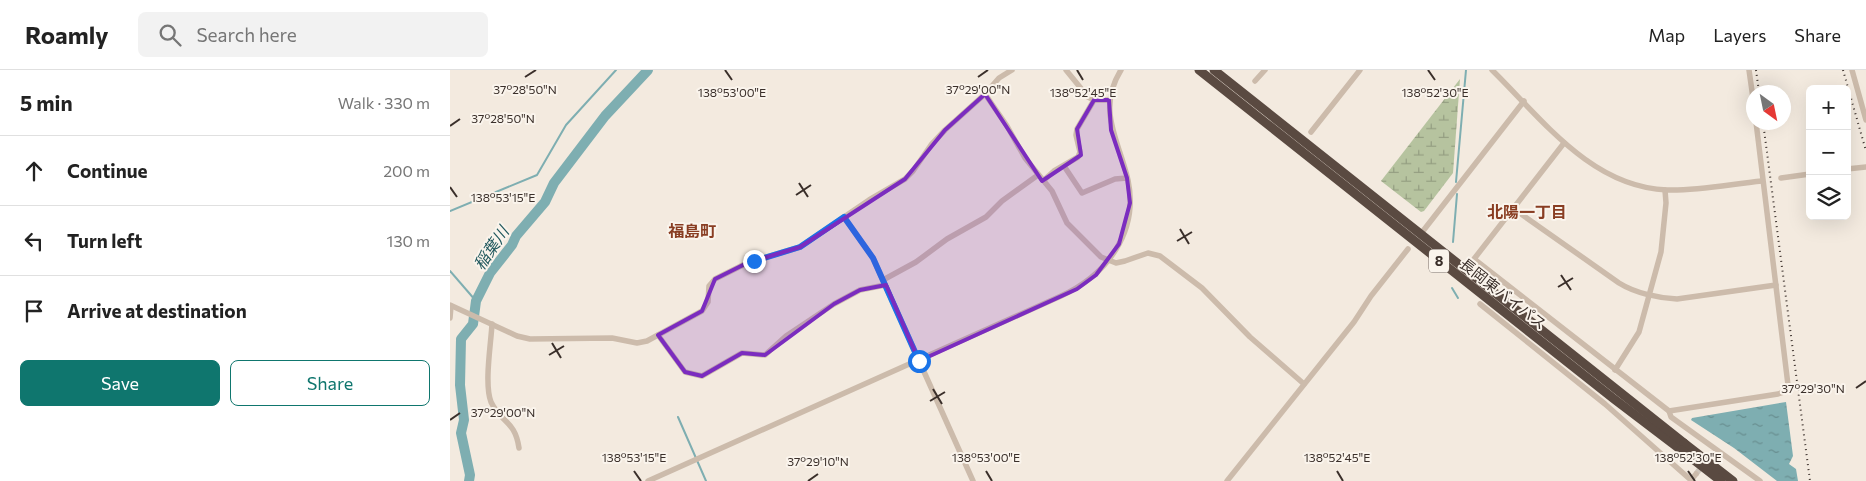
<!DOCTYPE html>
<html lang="en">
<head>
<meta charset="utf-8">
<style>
	:root { --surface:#fff; --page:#f2f2f2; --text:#222; --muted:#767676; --line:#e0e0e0; --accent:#0f766e }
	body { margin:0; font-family:Commissioner,"Noto Sans JP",sans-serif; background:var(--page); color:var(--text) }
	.controls { position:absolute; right:15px; top:15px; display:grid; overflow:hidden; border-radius:8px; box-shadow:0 5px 20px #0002 }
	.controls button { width:45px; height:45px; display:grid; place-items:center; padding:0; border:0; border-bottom:1px solid var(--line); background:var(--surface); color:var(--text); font:25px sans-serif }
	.compass { position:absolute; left:1296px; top:15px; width:45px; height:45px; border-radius:50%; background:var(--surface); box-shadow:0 5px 20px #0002; rotate:147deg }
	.stop { position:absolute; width:15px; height:15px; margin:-11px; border:4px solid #1a73e8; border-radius:50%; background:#fff }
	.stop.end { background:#1a73e8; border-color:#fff; box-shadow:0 1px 5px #0008 }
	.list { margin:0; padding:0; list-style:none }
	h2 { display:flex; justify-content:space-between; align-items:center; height:65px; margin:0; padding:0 20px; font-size:21px }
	h2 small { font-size:16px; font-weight:400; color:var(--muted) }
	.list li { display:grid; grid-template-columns:32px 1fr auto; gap:15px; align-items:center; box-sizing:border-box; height:70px; padding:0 20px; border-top:1px solid var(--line) }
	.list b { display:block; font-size:19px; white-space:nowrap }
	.list em { font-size:16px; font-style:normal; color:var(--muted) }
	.actions { display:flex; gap:10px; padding:15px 20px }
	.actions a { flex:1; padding:11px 0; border:1px solid var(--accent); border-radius:8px; text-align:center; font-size:18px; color:var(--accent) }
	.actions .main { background:var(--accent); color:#fff }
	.icon { flex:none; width:28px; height:28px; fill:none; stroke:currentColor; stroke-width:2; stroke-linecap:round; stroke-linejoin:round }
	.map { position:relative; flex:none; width:1416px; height:411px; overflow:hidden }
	header { display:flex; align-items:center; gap:30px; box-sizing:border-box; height:70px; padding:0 25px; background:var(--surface); border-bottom:1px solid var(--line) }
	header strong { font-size:24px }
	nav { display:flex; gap:28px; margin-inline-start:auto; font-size:18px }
	.search { width:350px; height:45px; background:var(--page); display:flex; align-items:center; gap:12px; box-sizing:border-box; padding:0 18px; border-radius:8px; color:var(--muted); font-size:19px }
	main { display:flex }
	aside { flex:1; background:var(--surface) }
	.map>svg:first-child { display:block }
</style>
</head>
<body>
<header>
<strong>Roamly</strong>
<div class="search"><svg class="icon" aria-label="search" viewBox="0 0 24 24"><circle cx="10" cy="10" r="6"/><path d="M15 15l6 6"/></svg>Search here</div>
<nav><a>Map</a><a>Layers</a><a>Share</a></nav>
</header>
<main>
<aside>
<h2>5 min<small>Walk · 330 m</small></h2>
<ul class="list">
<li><svg class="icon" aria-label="ahead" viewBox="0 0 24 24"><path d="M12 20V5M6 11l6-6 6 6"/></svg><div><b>Continue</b></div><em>200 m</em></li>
<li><svg class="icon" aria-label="left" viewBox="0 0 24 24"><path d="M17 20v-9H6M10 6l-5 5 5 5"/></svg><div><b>Turn left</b></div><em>130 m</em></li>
<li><svg class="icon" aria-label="arrive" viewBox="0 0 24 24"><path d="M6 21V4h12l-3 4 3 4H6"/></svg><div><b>Arrive at destination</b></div></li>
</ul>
<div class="actions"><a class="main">Save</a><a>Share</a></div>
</aside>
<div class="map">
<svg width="1416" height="411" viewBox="0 0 1416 411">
	<defs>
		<pattern id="wetland-marsh" width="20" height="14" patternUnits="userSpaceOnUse" patternTransform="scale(1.25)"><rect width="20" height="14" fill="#b6c39f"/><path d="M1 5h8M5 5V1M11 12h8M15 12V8" fill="none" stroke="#959f82"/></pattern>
		<pattern id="water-ripples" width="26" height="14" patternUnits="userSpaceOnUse" patternTransform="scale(1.25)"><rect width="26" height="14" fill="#7eaeb1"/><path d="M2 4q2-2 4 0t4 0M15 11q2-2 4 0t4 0" fill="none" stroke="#688e90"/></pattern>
	</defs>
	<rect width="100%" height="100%" fill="#f3eadf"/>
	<polygon fill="url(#wetland-marsh)" points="1010,9 1003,103 974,141 971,142 931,111"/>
	<polygon fill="url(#water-ripples)" points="1336,332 1343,386 1339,394 1346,399 1348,411 1327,411 1284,378 1241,350 1242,348"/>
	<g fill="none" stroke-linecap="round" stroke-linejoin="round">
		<g stroke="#7eaeb1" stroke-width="2">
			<polyline points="1006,112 1016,0"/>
			<polyline points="0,141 87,105 116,55 166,0"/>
			<polyline points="1003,172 1007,124"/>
			<polyline points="0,201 26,231"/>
			<polyline points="1002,218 1008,228"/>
			<polyline points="228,347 256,411"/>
		</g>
		<polyline stroke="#7eaeb1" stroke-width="10" points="19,411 20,405 11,363 14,350 10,315 11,269 23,254 26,231 40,203 62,175 66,166 95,132 104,113 155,46 198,0"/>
		<polyline stroke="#cec5bb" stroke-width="5.5" stroke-dasharray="5.5 3" stroke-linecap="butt" points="1246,404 1261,384"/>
		<g stroke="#ccbbab" stroke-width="5.5">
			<polyline points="616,0 638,27 644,30 659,30"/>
			<path d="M1042,0C1092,49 1141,117 1217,120C1249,121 1281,114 1312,111"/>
			<polyline points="1299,0 1304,35"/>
			<polyline points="1402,0 1416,50"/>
			<polyline points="805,11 815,0"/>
			<polyline points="535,24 557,56 575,88 602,121 617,153 651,187 666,193 675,191 698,183 710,186 752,218 800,267 854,314"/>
			<polyline points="861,62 910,0"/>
			<polyline points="1114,73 1024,189 1219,341 1221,347 1310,411"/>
			<polyline points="614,96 632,123 665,109 677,108"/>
			<polyline points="1397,99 1416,97"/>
			<polyline points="1331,108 1360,104"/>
			<polyline points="594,110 604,101 628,87 630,82 626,65 627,59 644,30"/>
			<path d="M1064,139L1169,213C1185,223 1208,228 1227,229L1326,215"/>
			<polyline points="394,147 423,188 523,411"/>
			<polyline points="973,161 1074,31"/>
			<polyline points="433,210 466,192 497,169 536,147 552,131 588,105"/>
			<polyline points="1030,234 1155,334 1242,411"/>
			<polyline points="0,235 67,266 80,269 162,268 187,273 197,271 252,241 258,232 259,216 265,209 297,193 350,177 419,130 455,109 463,101 481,75 495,60 535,24 549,8 562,0"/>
			<polyline points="0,248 1,236"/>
			<path d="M42,254C41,274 34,314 41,332C51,353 65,350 69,378"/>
			<polyline points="208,265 235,302 252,306 292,283 315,285 336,266 384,234 410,220 435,215"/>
			<polyline points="1165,300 1189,262 1211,182 1216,133 1215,120"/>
			<polyline points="1219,341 1328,324 1334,322 1338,315 1306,52"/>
			<polyline points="1241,410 1246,404"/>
			<path d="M198,411L611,226C657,205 689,162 678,110C669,70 646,40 671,0"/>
			<polyline points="777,411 904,252 921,226 958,179"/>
		</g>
		<g stroke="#5a4a41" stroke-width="9">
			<polyline points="749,0 1164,329 1231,380"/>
			<polyline points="764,0 1234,373"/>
		</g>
		<g stroke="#3a2f2a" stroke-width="2" stroke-dasharray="1 4" stroke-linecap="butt">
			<polyline points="1306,0 1309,22"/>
			<polyline points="1393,0 1416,81"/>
			<polyline points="1313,52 1360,411"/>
		</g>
		<g stroke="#5a4a41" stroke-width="9">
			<polyline points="1234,373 1283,411"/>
			<polyline points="1231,380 1271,411"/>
		</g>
	</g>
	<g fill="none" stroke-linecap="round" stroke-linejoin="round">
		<polyline stroke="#1a73e8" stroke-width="6" points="304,191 350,177 394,147 423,188 469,291"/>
	</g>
	<path fill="#7b2cbf" fill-opacity="0.2" stroke="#7b2cbf" stroke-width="4" stroke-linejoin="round" d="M535,24L592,111L631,85L627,59L644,30H659L661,60L677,108L680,133L669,174L646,205L627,219L469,291L436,215L410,220L384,234L315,285L292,283L252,306L235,302L208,265L252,241L265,209L297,193L350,177L455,109L495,60Z"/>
	<path fill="none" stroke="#3a2f2a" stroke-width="2" d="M275,0L282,10M627,0L633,10M978,0L985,10M75,7L86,0M528,7L538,0M0,56L10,49M349,113L358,127M0,117L7,127M346,125L361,115M730,159L739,174M727,171L742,162M1111,205L1121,220M1108,217L1123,208M102,273L111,288M99,285L114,276M1406,318L1416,311M483,319L492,334M480,331L495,322M0,350L10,343M184,401L191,411M536,401L542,411M887,401L893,411M1238,401L1245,411M358,411L368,404"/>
	<g text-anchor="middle" stroke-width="4" stroke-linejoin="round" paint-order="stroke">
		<rect fill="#faf4ec" stroke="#746a64" stroke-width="1" x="979" y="179.5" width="20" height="23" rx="4"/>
		<g font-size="14" font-weight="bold" fill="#3a2f2a">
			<text x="989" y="196">8</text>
		</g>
		<g font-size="15" fill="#3a2f2a" stroke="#faf4ec">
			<text transform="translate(1053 224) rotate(38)" y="5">長岡東バイパス</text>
		</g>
		<g font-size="16" font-weight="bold" fill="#893d22" stroke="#faf4ec">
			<text x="1077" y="148">北陽一丁目</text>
			<text x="242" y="167">福島町</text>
		</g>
		<g font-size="16" font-style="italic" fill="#1f575c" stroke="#faf4ec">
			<text transform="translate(41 178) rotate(-56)" y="6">稲葉川</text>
		</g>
	</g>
	<g font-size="12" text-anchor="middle" fill="#3a2f2a" stroke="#faf4ec" stroke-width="4" stroke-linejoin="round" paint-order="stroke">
		<text x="75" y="24">37°28'50"N</text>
		<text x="528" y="24">37°29'00"N</text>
		<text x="282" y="27">138°53'00"E</text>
		<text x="633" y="27">138°52'45"E</text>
		<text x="985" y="27">138°52'30"E</text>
		<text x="53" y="53">37°28'50"N</text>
		<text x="53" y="132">138°53'15"E</text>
		<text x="1363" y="323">37°29'30"N</text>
		<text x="53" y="347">37°29'00"N</text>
		<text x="184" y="392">138°53'15"E</text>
		<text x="536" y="392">138°53'00"E</text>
		<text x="887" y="392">138°52'45"E</text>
		<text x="1238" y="392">138°52'30"E</text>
		<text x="368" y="396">37°29'10"N</text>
	</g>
</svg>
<div class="controls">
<button>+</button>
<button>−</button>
<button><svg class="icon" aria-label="layers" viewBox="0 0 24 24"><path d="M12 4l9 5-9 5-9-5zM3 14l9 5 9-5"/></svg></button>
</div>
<svg class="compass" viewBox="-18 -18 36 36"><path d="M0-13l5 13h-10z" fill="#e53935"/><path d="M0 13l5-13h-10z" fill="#767676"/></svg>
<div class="stop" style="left:469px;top:291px"></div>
<div class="stop end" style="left:304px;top:191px"></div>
</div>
</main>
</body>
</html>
